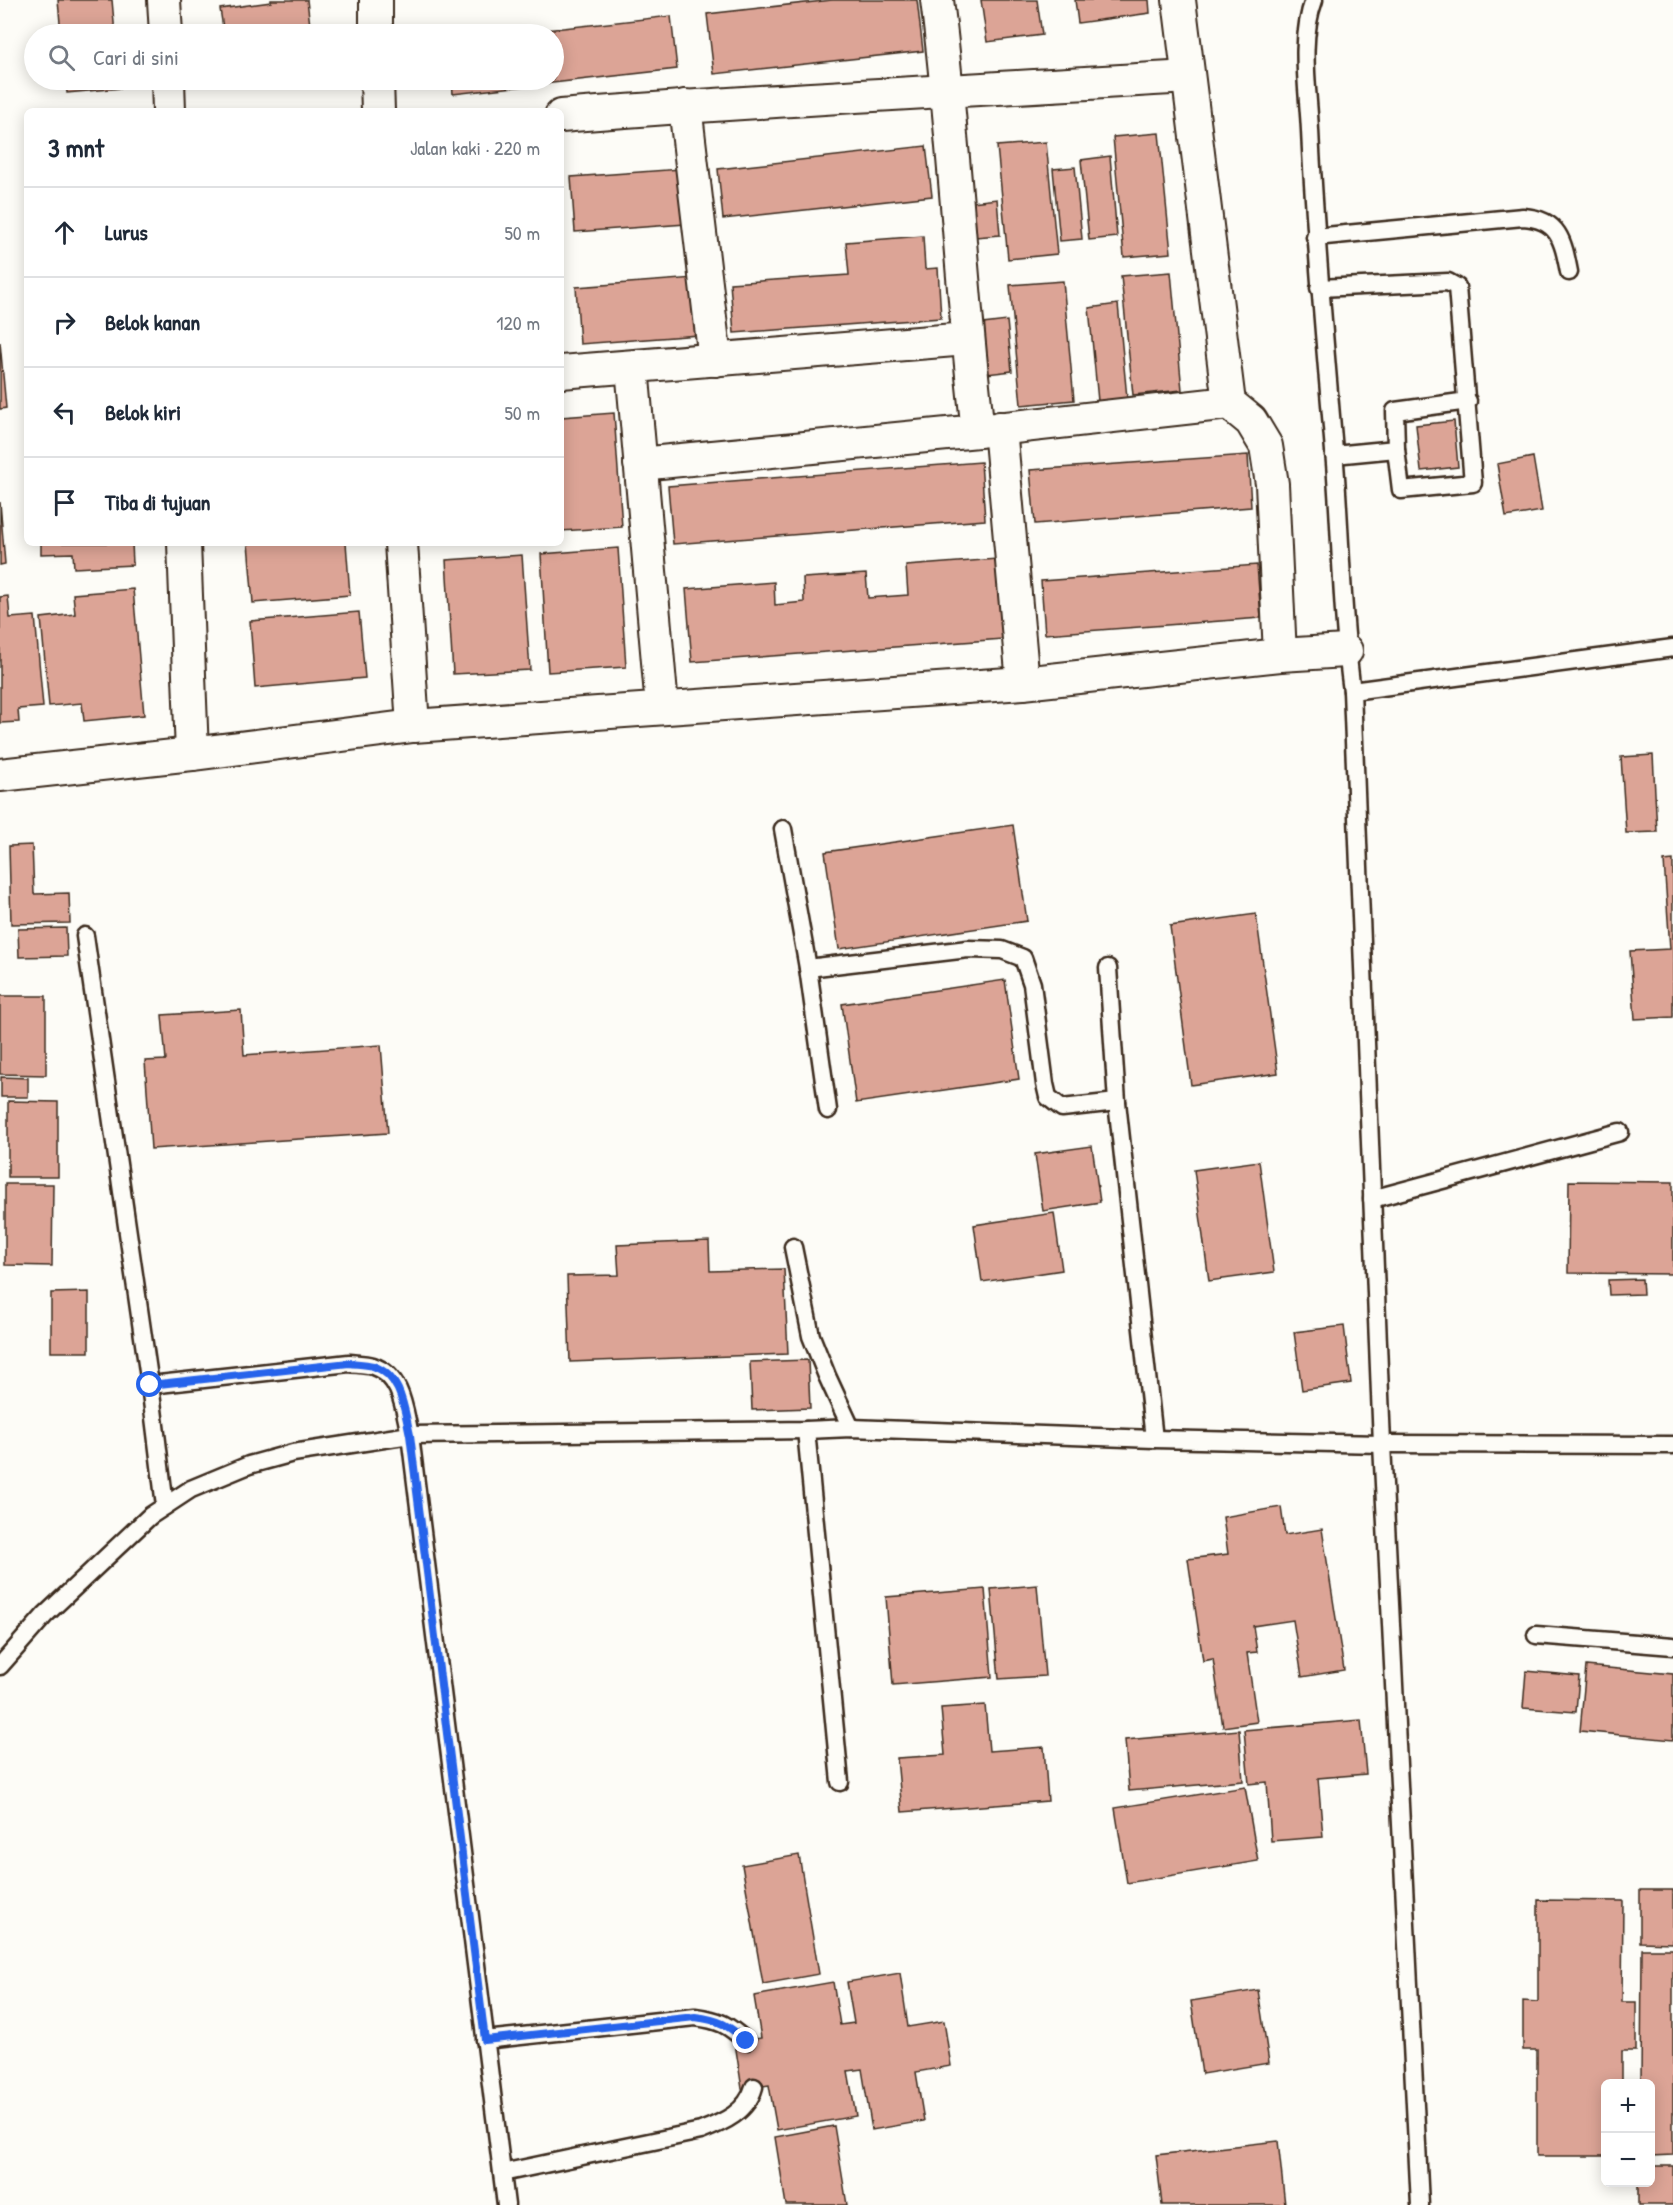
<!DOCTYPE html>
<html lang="id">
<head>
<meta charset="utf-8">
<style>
	:root { --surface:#fff; --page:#f2f2f3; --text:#1f2937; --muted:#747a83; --line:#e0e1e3 }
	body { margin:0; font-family:"Patrick Hand",sans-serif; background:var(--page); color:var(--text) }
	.controls { position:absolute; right:18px; bottom:18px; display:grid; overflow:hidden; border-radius:9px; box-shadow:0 3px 15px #0003 }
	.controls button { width:54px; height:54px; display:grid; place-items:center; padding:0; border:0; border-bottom:2px solid var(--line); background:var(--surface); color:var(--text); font:30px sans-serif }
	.stop { position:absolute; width:18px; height:18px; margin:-14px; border:4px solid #2563eb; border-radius:50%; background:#fff }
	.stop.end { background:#2563eb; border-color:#fff; box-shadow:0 2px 6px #0008 }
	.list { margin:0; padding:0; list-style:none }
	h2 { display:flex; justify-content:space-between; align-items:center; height:78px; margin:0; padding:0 24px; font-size:26px }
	h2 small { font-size:20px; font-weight:400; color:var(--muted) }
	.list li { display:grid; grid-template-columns:39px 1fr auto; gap:18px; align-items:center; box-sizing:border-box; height:90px; padding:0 24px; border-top:2px solid var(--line) }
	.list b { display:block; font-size:22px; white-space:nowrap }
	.list em { font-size:20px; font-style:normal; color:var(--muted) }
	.icon { flex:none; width:33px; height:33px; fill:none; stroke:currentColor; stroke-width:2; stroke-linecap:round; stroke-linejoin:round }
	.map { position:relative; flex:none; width:1673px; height:2205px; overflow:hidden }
	.search { position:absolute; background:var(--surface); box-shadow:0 3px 15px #0003; left:24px; top:24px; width:540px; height:66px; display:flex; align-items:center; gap:15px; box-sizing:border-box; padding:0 21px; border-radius:33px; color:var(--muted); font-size:22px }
	.panel { position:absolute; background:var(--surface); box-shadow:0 3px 15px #0003; left:24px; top:108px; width:540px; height:438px; border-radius:9px }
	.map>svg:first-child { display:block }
</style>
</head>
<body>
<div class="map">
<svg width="1673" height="2205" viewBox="0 0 1673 2205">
	<rect width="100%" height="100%" fill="#fdfcf7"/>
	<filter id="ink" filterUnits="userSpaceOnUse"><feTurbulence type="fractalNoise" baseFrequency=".0167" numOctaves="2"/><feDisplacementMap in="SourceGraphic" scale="12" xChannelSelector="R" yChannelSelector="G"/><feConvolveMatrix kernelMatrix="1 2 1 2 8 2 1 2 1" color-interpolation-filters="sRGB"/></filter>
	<g filter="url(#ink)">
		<g fill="#dca496" stroke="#3b2a1e" stroke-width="1.5">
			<polygon points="58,0 112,0 115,34 61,34"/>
			<polygon points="271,0 307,0 311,34 224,34 220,9 271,2"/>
			<polygon points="832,0 917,0 923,51 714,74 707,14"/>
			<polygon points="981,0 1037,0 1042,35 987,42"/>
			<polygon points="1075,0 1149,0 1150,13 1078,23"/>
			<polygon points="671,16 677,69 453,94 452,80 554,80 554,34 509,34"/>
			<polygon points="66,80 120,80 121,88 67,93"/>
			<polygon points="1159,133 1171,253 1124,257 1113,137"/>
			<polygon points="1046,142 1057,254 1008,259 997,146"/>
			<polygon points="926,146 932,196 723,219 718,169"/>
			<polygon points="1110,156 1117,237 1089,240 1081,160"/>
			<polygon points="1075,167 1082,239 1060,241 1053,169"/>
			<polygon points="681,169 686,224 575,232 571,177"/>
			<polygon points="997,199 1000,235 975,237 972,202"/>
			<polygon points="923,236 925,269 938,268 941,318 734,333 730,283 849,275 846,242"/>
			<polygon points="1171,272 1182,390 1133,395 1121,276"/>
			<polygon points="695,278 699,335 580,344 576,287"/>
			<polygon points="1063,281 1074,400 1021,405 1010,285"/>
			<polygon points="1118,304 1127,398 1098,401 1089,308"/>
			<polygon points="1007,321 1012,371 987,374 983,324"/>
			<polygon points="0,342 6,408 0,409"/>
			<polygon points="614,413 622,527 561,531 561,417"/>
			<polygon points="1454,421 1458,467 1421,471 1416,425"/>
			<polygon points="1248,455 1251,507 1035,524 1030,470"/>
			<polygon points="1533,457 1542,511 1506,517 1497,464"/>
			<polygon points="981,462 985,520 673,544 668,486"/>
			<polygon points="0,502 5,564 0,565"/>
			<polygon points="41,543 132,543 133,565 74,568 73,553 41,554"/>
			<polygon points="248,543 346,543 350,595 253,603"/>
			<polygon points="618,548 626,667 548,672 541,554"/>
			<polygon points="522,555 530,670 453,674 446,560"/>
			<polygon points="997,559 1003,639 692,662 686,589 774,582 775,605 804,602 803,578 866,574 868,598 908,595 906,566"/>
			<polygon points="1257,565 1261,618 1045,634 1041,581"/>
			<polygon points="133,589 144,715 84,721 82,703 49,706 41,618 75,614 73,594"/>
			<polygon points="8,596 10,618 35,616 43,707 18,709 19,722 0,723 0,597"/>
			<polygon points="359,612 365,678 255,688 250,621"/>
			<polygon points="1653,755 1657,832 1626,833 1621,757"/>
			<polygon points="1013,825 1027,921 839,949 825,852"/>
			<polygon points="32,845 34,894 69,893 70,923 11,924 9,846"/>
			<polygon points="1673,860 1673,1017 1635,1019 1630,951 1670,949 1664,861"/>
			<polygon points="1256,914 1278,1073 1191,1085 1170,926"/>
			<polygon points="66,928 67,956 19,957 18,929"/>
			<polygon points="1005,980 1019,1079 856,1103 842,1004"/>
			<polygon points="0,996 46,996 46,1075 0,1074"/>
			<polygon points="241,1010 244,1055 381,1045 388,1133 151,1149 145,1061 166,1060 162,1015"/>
			<polygon points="1,1077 28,1078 28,1097 1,1097"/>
			<polygon points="8,1101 58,1102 58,1177 8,1177"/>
			<polygon points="1092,1146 1100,1202 1043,1211 1035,1154"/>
			<polygon points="1259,1161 1274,1272 1209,1281 1194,1170"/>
			<polygon points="1569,1181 1673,1182 1673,1274 1568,1273"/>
			<polygon points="5,1184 53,1184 52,1266 5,1265"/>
			<polygon points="1054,1213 1062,1270 982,1282 974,1225"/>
			<polygon points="709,1241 710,1271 784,1269 788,1354 570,1362 567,1276 619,1275 617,1245"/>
			<polygon points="1642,1279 1643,1294 1609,1295 1608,1280"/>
			<polygon points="89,1292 89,1352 51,1352 51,1293"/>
			<polygon points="1344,1326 1351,1383 1302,1390 1294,1332"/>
			<polygon points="808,1360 810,1408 752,1410 750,1362"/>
			<polygon points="1281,1507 1285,1535 1322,1529 1344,1670 1302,1677 1293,1620 1253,1626 1257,1652 1247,1653 1257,1722 1223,1727 1213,1659 1203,1661 1188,1559 1228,1554 1223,1517"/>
			<polygon points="1037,1585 1045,1676 999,1679 991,1589"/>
			<polygon points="985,1589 992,1677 893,1685 886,1597"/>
			<polygon points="1586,1666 1673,1674 1673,1740 1580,1731"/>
			<polygon points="1526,1671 1579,1676 1576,1712 1523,1708"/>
			<polygon points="985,1705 989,1751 1044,1747 1048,1801 902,1812 897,1758 945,1755 941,1708"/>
			<polygon points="1361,1720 1366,1774 1318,1778 1323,1837 1271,1841 1267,1782 1249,1784 1244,1730"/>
			<polygon points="1239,1730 1243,1781 1129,1791 1125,1740"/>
			<polygon points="1245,1787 1258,1861 1127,1883 1115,1808"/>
			<polygon points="799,1855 819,1974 763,1984 742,1865"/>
			<polygon points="1640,1890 1673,1890 1673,1943 1640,1942"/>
			<polygon points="1538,1900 1623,1901 1622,2002 1636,2002 1636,2051 1622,2051 1622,2084 1606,2084 1606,2156 1537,2156 1537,2050 1523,2050 1523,2001 1538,2002"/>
			<polygon points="1642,1949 1673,1949 1673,2155 1650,2156 1650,2084 1641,2084"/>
			<polygon points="900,1973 908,2027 944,2021 951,2066 916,2072 924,2121 872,2130 862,2069 848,2071 856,2116 777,2130 769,2085 742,2089 735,2043 761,2038 754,1996 833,1982 840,2025 854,2023 847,1982"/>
			<polygon points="1258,1990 1269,2063 1202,2074 1191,2001"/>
			<polygon points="834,2126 847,2205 786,2205 775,2137"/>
			<polygon points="1278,2141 1285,2205 1162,2205 1156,2155"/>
			<polygon points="1650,2166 1673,2166 1673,2205 1638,2205 1638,2182 1650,2182"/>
		</g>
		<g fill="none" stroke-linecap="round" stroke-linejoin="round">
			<defs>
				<g id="lane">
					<path d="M1314,0C1299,40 1308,88 1310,130C1315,238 1325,344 1334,451C1341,531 1341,612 1352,691L1382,1444L1420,2205"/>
					<path d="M1315,237L1523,217C1559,219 1563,241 1569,272"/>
					<polyline points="1319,288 1448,282 1457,287 1473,483 1401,490 1396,449"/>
					<polyline points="1334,455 1396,449 1395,411 1468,401"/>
					<polyline points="1352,691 1673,648"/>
					<polyline points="783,829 808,968 828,1110"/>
					<polyline points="85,936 150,1385 165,1506"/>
					<polyline points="808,968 968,949 1002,950 1023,958 1032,984 1045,1084 1048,1097 1062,1108 1117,1102"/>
					<polyline points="1108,968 1117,1102 1154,1439"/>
					<polyline points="1372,1199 1620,1132"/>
					<polyline points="793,1247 811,1336 827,1376 851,1428"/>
					<path d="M150,1385L349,1363C356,1364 365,1364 373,1366C402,1376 404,1409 410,1435L506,2205"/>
					<polyline points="806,1430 840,1782"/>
					<polyline points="1536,1635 1673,1646"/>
					<polyline points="0,1666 45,1615 150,1516 191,1489 249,1465 293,1453 410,1435 806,1430 851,1428 1154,1439 1382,1444 1673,1445"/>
					<path d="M485,2040L695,2017C720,2020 728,2025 746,2041"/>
					<path d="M502,2173L701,2131C724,2122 747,2112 754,2087"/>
				</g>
				<g id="street">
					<polyline points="164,0 166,34"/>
					<polyline points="376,0 376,34"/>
					<path d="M937,0C955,143 961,288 978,431"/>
					<polyline points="1179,0 1229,403"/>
					<polyline points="168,80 169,111"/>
					<polyline points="377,80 378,111"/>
					<polyline points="685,106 715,360"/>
					<path d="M561,116C770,99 979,90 1188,77"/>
					<polyline points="632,367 662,707"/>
					<polyline points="561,372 967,339"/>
					<polyline points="1000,428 1023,683"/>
					<polyline points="640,464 978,431 1229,403 1251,421 1266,446 1272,484 1280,655"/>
					<polyline points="184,543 192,754"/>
					<polyline points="401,543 413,726"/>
					<polyline points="0,775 192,754 413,726 1023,683 1280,655 1346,651"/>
				</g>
			</defs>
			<use href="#lane" stroke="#3b2a1e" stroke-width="21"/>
			<use href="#street" stroke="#3b2a1e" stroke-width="36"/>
			<use href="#lane" stroke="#fdfcf7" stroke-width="16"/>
			<use href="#street" stroke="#fdfcf7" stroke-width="32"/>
		</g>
	</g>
	<g fill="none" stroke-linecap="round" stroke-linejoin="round" filter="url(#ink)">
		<path stroke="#2563eb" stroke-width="8" d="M150,1385L349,1363C356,1364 365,1364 373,1366C402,1376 404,1409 410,1435L485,2040L695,2017C720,2020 728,2025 746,2041"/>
	</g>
</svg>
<div class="controls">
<button>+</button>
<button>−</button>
</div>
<div class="stop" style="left:150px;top:1385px"></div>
<div class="stop end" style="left:746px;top:2041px"></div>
<div class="search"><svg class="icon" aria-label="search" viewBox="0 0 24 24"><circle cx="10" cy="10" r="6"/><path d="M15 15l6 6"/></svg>Cari di sini</div>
<section class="panel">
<h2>3 mnt<small>Jalan kaki · 220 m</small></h2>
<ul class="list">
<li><svg class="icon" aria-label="ahead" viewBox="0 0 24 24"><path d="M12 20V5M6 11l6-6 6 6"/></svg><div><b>Lurus</b></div><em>50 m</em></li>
<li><svg class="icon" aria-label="right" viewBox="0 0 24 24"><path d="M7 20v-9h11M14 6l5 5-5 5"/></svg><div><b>Belok kanan</b></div><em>120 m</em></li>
<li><svg class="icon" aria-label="left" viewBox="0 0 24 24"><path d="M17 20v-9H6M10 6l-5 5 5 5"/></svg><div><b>Belok kiri</b></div><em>50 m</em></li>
<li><svg class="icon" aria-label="arrive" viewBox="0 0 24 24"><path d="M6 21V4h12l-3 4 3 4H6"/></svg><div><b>Tiba di tujuan</b></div></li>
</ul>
</section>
</div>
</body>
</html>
